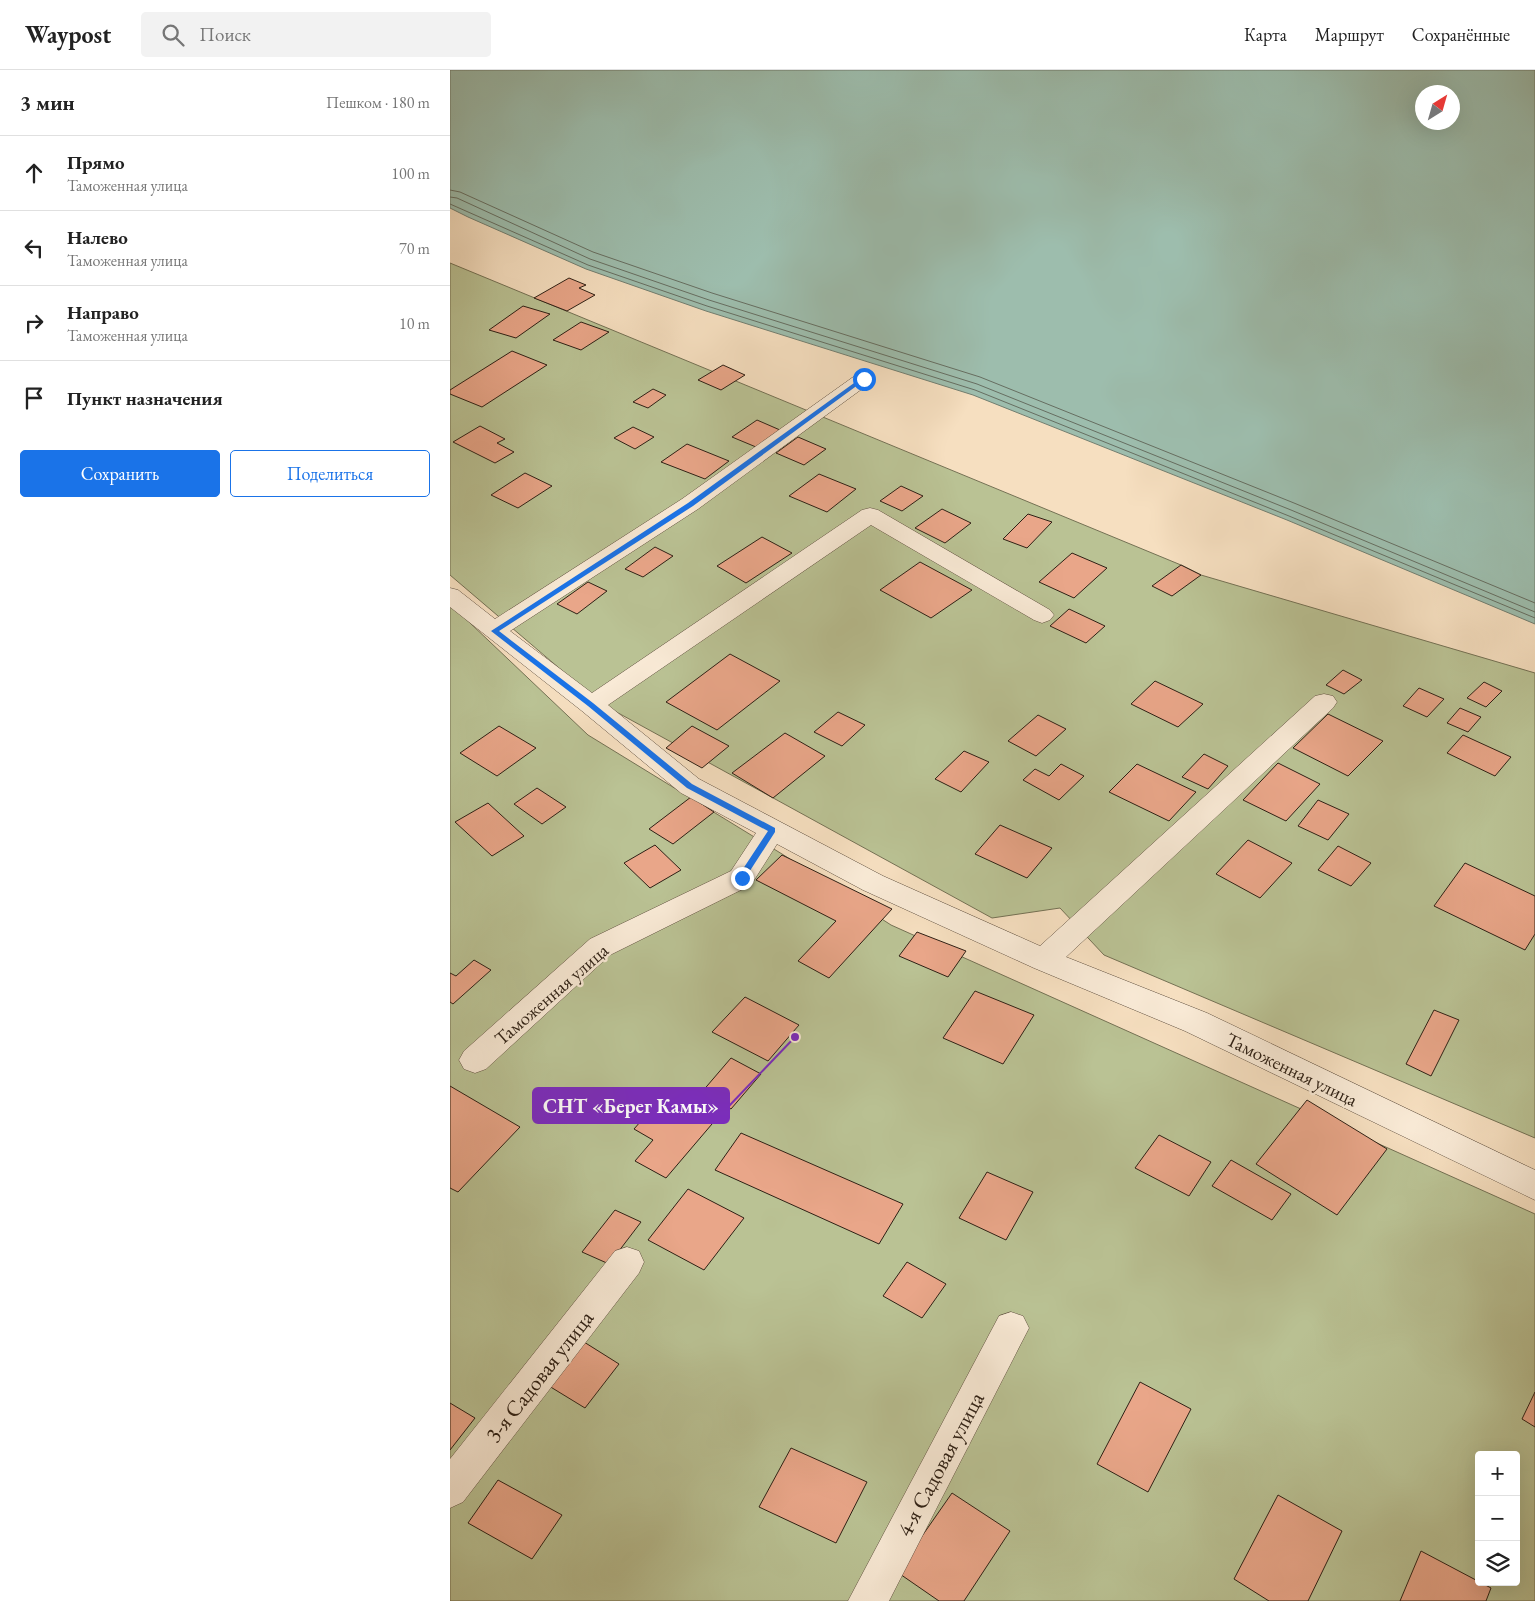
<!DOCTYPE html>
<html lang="ru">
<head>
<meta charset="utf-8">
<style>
	:root { --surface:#fff; --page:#f2f2f2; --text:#222; --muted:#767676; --line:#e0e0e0; --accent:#1a73e8 }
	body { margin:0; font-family:"EB Garamond",serif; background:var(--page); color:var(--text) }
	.controls { position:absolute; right:15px; bottom:15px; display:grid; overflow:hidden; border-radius:5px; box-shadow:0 5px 20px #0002 }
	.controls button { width:45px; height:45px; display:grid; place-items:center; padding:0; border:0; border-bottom:1px solid var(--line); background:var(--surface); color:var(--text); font:25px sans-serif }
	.compass { position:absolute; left:965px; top:15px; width:45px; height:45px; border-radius:50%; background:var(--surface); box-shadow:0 5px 20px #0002; rotate:37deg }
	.stop { position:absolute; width:15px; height:15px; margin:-11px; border:4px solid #1a73e8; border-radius:50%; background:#fff }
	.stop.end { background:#1a73e8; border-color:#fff; box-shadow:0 1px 5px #0008 }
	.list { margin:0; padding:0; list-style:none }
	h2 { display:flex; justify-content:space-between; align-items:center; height:65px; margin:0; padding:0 20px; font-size:21px }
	h2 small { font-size:16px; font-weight:400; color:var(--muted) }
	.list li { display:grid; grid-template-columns:32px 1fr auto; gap:15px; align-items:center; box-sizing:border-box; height:75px; padding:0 20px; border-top:1px solid var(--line) }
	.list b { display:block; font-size:19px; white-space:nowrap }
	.list p { margin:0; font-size:16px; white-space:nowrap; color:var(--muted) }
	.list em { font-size:16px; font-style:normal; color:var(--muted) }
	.actions { display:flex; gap:10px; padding:15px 20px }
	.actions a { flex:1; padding:11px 0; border:1px solid var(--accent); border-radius:5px; text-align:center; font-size:18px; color:var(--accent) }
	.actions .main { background:var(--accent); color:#fff }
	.icon { flex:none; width:28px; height:28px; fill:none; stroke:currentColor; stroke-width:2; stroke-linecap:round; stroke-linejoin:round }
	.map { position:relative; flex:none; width:1085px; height:1531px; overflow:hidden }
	header { display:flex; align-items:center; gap:30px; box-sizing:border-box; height:70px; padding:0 25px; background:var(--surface); border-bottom:1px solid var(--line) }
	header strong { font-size:24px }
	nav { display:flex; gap:28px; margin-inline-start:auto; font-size:18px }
	.search { width:350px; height:45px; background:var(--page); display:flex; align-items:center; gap:12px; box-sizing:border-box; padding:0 18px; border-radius:5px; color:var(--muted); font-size:19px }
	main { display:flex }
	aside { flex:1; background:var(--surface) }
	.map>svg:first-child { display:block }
</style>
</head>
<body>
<header>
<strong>Waypost</strong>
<div class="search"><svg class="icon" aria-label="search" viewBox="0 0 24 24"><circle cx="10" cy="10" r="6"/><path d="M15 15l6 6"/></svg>Поиск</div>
<nav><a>Карта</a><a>Маршрут</a><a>Сохранённые</a></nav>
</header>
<main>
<aside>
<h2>3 мин<small>Пешком · 180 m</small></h2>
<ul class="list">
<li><svg class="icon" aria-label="ahead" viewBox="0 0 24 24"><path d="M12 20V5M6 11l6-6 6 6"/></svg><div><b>Прямо</b><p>Таможенная улица</p></div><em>100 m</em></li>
<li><svg class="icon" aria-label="left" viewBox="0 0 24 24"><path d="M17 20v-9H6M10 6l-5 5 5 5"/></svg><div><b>Налево</b><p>Таможенная улица</p></div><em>70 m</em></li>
<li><svg class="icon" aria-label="right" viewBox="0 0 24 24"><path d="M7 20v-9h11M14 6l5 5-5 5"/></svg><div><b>Направо</b><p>Таможенная улица</p></div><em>10 m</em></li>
<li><svg class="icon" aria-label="arrive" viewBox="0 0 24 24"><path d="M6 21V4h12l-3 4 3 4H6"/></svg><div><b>Пункт назначения</b></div></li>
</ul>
<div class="actions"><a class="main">Сохранить</a><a>Поделиться</a></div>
</aside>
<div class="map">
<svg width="1085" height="1531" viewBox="0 0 1085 1531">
	<rect width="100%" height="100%" fill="#f6dfc0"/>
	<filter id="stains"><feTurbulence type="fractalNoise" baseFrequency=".004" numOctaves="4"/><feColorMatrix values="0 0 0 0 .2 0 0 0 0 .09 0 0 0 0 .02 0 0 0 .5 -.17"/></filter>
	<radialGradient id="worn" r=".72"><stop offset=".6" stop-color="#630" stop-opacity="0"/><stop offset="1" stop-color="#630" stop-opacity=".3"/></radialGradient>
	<g fill="#bac294" stroke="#747154" fill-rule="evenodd">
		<polygon points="0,193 731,495 751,505 1085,603 1085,1068 654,885 610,838 542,848 150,633 0,505"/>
		<path d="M0,534L138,665L332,784L441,855L1085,1144V1531H0ZM1029,1385H1066V1512H1029Z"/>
	</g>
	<path fill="#9dbdad" stroke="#717e70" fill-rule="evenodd" d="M0,0H1085V554L837,450L523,325L256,241L136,199L18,147L0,138ZM972,22H1002V52H972Z"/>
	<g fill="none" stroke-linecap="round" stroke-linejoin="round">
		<g stroke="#666e61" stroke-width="1">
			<polyline points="0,120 10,122 143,182 262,223 530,307 844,433 1085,533"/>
			<polyline points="0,127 7,128 140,189 259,230 527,314 841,440 1085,542"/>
			<polyline points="0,134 138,195 257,236 525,320 839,446 1085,548"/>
		</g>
	</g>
	<g fill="#e9a689" stroke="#2e2015">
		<polygon points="119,208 136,215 129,218 145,225 117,241 84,228"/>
		<polygon points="73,236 100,244 66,268 39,260"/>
		<polygon points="131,252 159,262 131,280 103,270"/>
		<polygon points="62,281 97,295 32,337 0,324 0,320"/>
		<polygon points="273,295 295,305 271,320 248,310"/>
		<polygon points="203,319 216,325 198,338 183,332"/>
		<polygon points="307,350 330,360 306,377 282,367"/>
		<polygon points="30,356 55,369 47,373 64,382 45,393 3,372"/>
		<polygon points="183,357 204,367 185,379 164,368"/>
		<polygon points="348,367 376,379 354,395 326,383"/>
		<polygon points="237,374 279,391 255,409 211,392"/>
		<polygon points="75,403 102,416 68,438 41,425"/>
		<polygon points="369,404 406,419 377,442 339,426"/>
		<polygon points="451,416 473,426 452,441 430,431"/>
		<polygon points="492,439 521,453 495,473 465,458"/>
		<polygon points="578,444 602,452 577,478 553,469"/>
		<polygon points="312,467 342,483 296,513 267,496"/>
		<polygon points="205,477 223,486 193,507 175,499"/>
		<polygon points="622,483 657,498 624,528 589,512"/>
		<polygon points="470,492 522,520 481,548 430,520"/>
		<polygon points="731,495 751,505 722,526 702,516"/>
		<polygon points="138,512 157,521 127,544 107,534"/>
		<polygon points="619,539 655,556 636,573 600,556"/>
		<polygon points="280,584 330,611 267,660 216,632"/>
		<polygon points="893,600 912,610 894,624 876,615"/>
		<polygon points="705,611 753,634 728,657 681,634"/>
		<polygon points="1034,612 1052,621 1036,637 1017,628"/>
		<polygon points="969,618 994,629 977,647 953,636"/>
		<polygon points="1010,638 1031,647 1018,662 997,653"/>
		<polygon points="388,642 415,655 392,676 364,662"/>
		<polygon points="878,644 933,671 898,706 843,678"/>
		<polygon points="588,645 616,659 586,686 558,671"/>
		<polygon points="49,656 86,678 47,706 10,683"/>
		<polygon points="242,656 279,676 252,698 216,678"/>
		<polygon points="335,663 375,686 323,728 282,703"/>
		<polygon points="1013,665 1061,687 1045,706 997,683"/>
		<polygon points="514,681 539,692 511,722 485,709"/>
		<polygon points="754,684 778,696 758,719 732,707"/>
		<polygon points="828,693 870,714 836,751 793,730"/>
		<polygon points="611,694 634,706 609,730 573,710 585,699 599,706"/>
		<polygon points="687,694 746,722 719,751 659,722"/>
		<polygon points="87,718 116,737 92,754 64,734"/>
		<polygon points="241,727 264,742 223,774 199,759"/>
		<polygon points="868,730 899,744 878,770 848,756"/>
		<polygon points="38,733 74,766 42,786 5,752"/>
		<polygon points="550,755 602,778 577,808 525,784"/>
		<polygon points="798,770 842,793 810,828 766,804"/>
		<polygon points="205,775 231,800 200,818 174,793"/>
		<polygon points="888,776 921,793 901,816 868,800"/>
		<polygon points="332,785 442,839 379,908 348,891 386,851 306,810"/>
		<polygon points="1015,793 1085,826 1085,864 1075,880 984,836"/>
		<polygon points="467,862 516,881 498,907 449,886"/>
		<polygon points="24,890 41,900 3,934 0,932 0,903 6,906"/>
		<polygon points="525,921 584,945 553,994 493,968"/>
		<polygon points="295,927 349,955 318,991 262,962"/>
		<polygon points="984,940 1009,950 981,1006 956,994"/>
		<polygon points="281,988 311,1004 281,1039 251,1023"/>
		<polygon points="0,1016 70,1057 8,1122 0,1118"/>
		<polygon points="211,1028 262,1054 216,1108 185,1091 203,1070 184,1059"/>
		<polygon points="857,1030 937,1079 887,1145 806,1094"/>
		<polygon points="291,1063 453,1134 429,1174 265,1100"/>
		<polygon points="709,1065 761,1092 739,1126 685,1098"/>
		<polygon points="781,1090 841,1124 822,1150 762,1116"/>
		<polygon points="537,1102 583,1122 556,1170 509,1148"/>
		<polygon points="238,1119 294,1148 254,1200 198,1170"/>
		<polygon points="165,1140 191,1152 159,1194 132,1182"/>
		<polygon points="457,1192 496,1214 472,1248 433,1226"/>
		<polygon points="134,1272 169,1294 135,1338 99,1316"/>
		<polygon points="690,1312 741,1339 698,1422 647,1394"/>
		<polygon points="1085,1322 1085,1357 1072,1349"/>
		<polygon points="0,1333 25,1348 0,1380"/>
		<polygon points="341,1378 417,1412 386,1473 309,1437"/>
		<polygon points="48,1410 112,1445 82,1489 18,1453"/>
		<polygon points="502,1423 560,1461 514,1531 489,1531 447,1502"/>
		<polygon points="828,1425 892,1461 858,1531 819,1531 784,1509"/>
		<polygon points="971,1481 1041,1518 1036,1531 950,1531"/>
	</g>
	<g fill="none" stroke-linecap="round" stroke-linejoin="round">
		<defs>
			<g id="minor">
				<polygon points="413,303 420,305 423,309 420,313 248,439 60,561 142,623 412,440 420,438 428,440 600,540 604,545 600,550 592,553 584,550 421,455 158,635 249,709 433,806 590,876 865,626 874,624 883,626 887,632 883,638 616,887 757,943 1085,1100 1085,1130 735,961 584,898 413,820 327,774 301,815 160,885 36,999 25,1003 14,999 9,990 14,981 140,869 281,801 306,763 231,723 132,641 0,537 0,518 8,520 45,549 232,429 406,305"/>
				<polygon points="177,1177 189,1181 194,1192 189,1203 13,1432 0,1438 0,1389 165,1181"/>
				<polygon points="561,1242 573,1246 579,1258 439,1531 398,1531 549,1246"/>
			</g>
		</defs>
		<use href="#minor" stroke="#605040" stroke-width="1"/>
		<use href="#minor" fill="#f9ead6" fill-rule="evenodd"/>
	</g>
	<polygon fill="#1a73e8" points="411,308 416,309 243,436 49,561 143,633 242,714 325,758 325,762 294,810 292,811 287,808 318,761 237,718 138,636 41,561 238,433"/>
	<g text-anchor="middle" stroke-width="5" stroke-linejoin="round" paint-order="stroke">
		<g font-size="19" fill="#2e2015" stroke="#f9ead6">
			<text transform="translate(101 924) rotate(-41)" y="7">Таможенная улица</text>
			<text transform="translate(842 999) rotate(26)" y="7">Таможенная улица</text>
		</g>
		<g font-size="22" fill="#2e2015" stroke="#f9ead6">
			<text transform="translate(89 1306) rotate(-52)" y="8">3-я Садовая улица</text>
			<text transform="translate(490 1394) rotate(-62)" y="8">4-я Садовая улица</text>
		</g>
	</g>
	<path fill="none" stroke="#7b2cbf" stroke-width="2" d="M345 967L279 1036"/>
	<circle fill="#7b2cbf" stroke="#f9ead6" stroke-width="2" cx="345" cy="967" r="5"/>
	<rect fill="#7b2cbf" stroke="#7b2cbf" stroke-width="2" x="83" y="1018" width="196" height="35" rx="5"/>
	<g font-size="20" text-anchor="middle" font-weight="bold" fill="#fff">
		<text x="181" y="1043">СНТ «Берег Камы»</text>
	</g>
	<rect width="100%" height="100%" filter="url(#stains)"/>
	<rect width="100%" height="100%" fill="url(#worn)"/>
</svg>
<div class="controls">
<button>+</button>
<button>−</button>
<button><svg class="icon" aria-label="layers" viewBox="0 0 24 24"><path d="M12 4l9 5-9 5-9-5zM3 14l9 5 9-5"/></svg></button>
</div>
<svg class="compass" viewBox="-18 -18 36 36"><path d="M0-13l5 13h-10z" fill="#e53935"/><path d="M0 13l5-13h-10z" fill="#767676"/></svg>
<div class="stop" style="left:414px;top:309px"></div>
<div class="stop end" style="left:292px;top:808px"></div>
</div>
</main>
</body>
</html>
